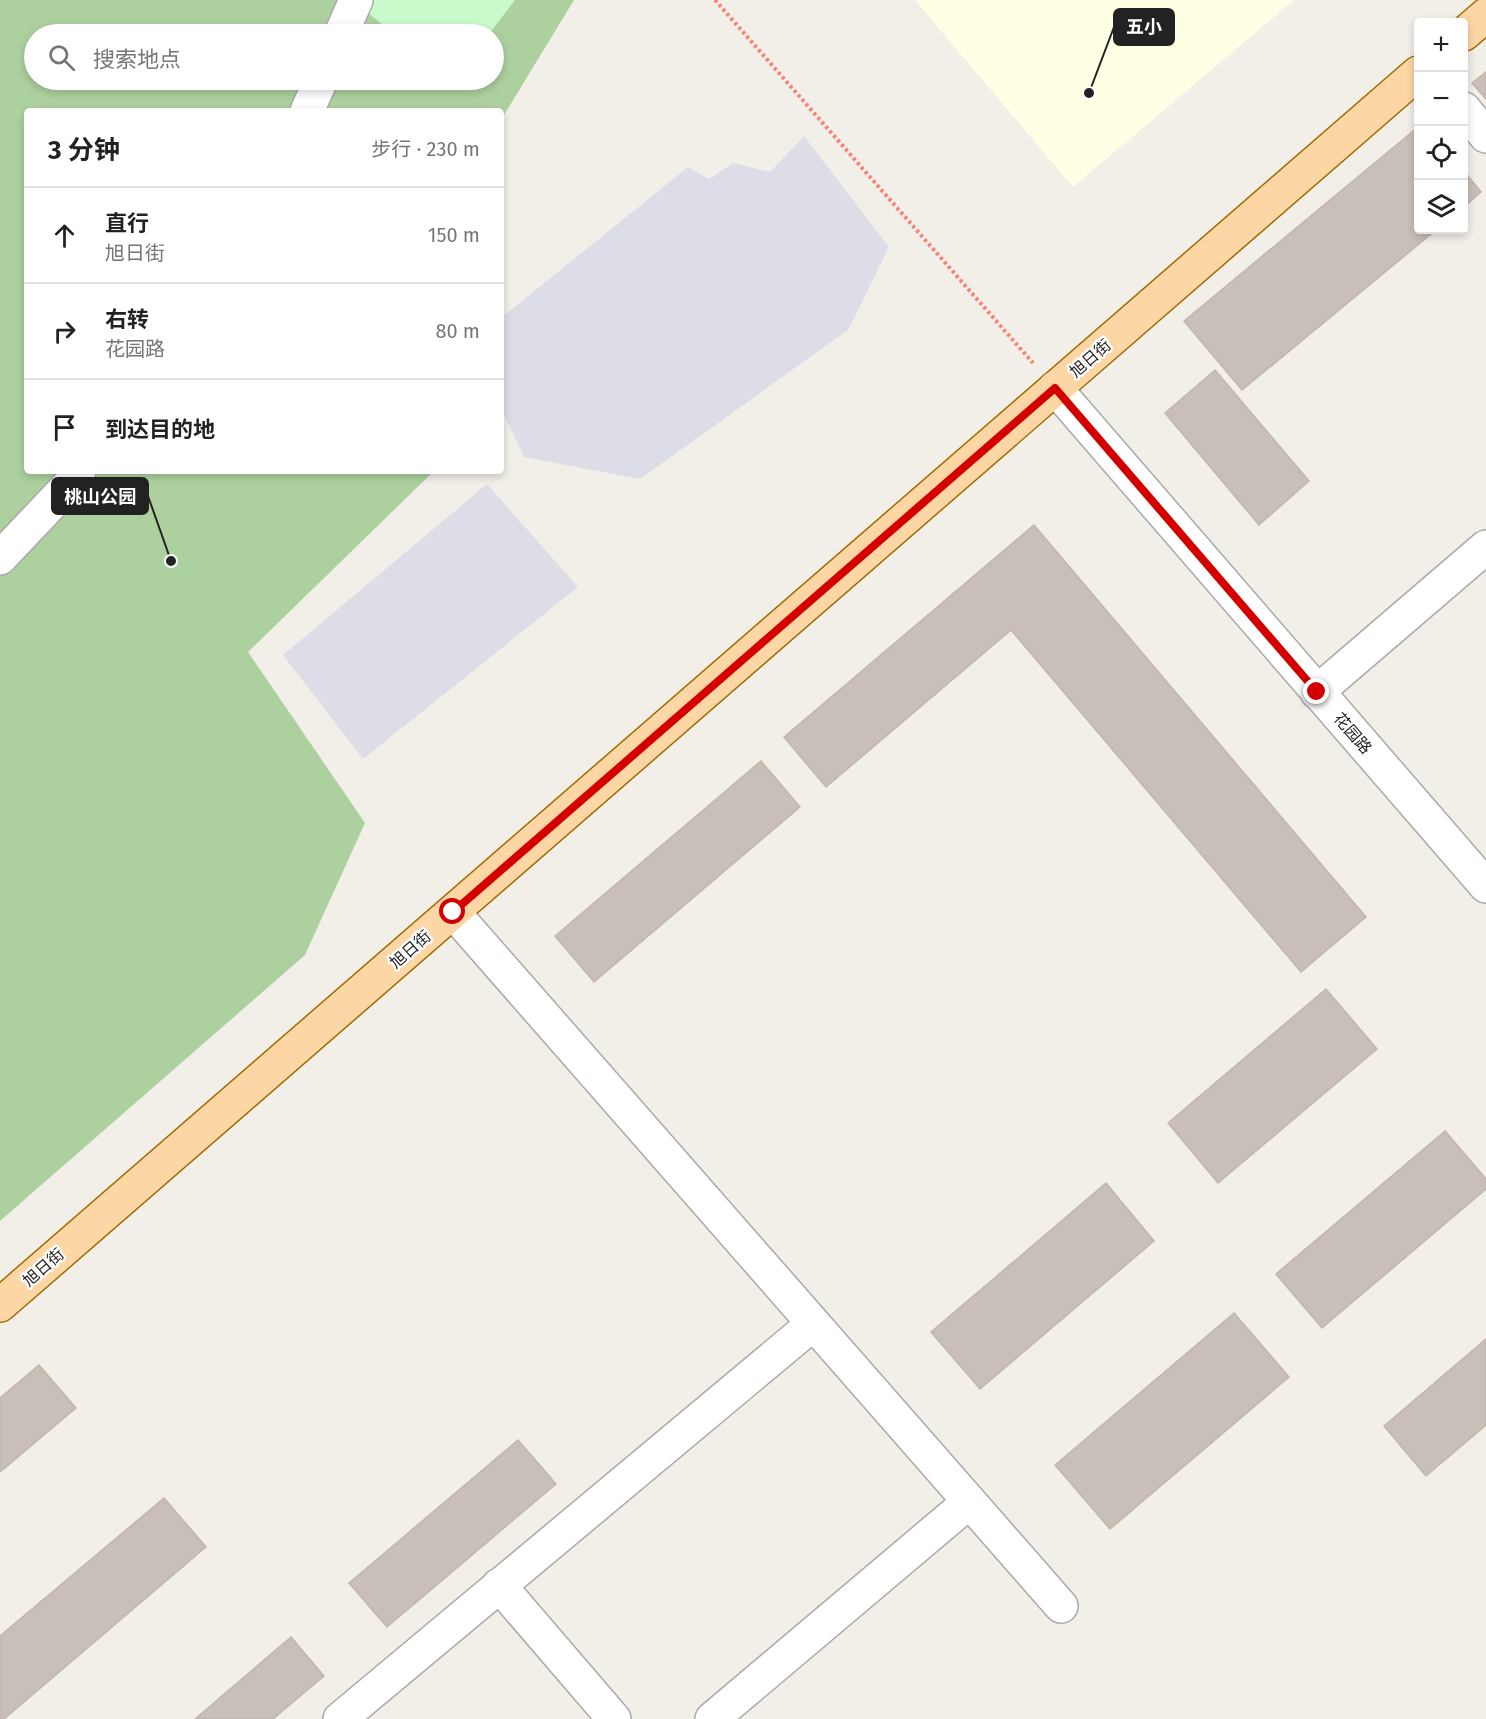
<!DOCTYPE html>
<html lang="zh">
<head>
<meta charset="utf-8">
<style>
	:root { --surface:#fff; --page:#f2f2f2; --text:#222; --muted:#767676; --line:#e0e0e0 }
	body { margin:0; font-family:"Fira Sans","Noto Sans SC",sans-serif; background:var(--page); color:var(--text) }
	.controls { position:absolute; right:18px; top:18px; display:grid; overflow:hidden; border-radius:6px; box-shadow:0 3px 9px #0003 }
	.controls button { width:54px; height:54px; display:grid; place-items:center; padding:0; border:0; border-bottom:2px solid var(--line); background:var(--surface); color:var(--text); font:30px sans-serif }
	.stop { position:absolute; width:18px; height:18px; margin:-14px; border:4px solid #d40000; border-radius:50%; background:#fff }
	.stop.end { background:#d40000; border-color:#fff; box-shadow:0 2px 6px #0008 }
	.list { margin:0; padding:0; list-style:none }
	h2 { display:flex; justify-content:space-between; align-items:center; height:78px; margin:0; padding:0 24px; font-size:26px }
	h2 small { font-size:20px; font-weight:400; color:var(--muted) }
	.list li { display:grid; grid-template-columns:39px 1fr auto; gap:18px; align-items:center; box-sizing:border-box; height:96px; padding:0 24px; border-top:2px solid var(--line) }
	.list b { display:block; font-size:22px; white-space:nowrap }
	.list p { margin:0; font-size:20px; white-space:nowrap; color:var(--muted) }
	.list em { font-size:20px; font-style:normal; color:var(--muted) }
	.icon { flex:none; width:33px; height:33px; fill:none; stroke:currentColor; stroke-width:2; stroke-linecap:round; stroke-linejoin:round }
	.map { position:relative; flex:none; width:1486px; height:1719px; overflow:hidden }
	.search { position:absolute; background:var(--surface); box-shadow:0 3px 9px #0003; left:24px; top:24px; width:480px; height:66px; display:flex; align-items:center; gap:15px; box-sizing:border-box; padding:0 21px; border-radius:33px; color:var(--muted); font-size:22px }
	.panel { position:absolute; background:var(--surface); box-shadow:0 3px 9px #0003; left:24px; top:108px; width:480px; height:366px; border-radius:6px }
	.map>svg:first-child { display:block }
</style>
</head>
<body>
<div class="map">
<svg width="1486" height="1719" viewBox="0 0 1486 1719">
	<rect width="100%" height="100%" fill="#f2efe9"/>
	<polygon fill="#ffffe5" points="915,0 1294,0 1073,187"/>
	<path fill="#add19e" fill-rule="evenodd" d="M0,0H574L501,120V111H27V471H434L248,652L365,823L305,955L0,1221ZM34,34H494V80H34Z"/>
	<polygon fill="#c8facc" points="352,0 515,0 489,34 394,34"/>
	<g fill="#dddde8">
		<polygon points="804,136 889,247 848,330 640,479 524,457 501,408 501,318 688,167 709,179 733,163 770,172"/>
		<polygon points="487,484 578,587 363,759 283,655"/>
	</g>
	<g fill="#c7bfb8" stroke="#c4b6ab" stroke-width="1.5">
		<polygon points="1486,72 1486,99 1472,83"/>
		<polygon points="1418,127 1418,230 1436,230 1242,390 1184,321"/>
		<polygon points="1464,171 1481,192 1464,207"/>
		<polygon points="1215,370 1309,481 1259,525 1165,413"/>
		<polygon points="1034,525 1366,917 1301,972 1011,630 826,787 784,737"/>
		<polygon points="761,761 800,807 594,982 555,936"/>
		<polygon points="1326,989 1377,1049 1218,1183 1168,1123"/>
		<polygon points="1445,1131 1486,1179 1486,1189 1322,1328 1276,1274"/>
		<polygon points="1106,1183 1154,1241 980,1389 931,1332"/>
		<polygon points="1234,1313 1289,1377 1110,1529 1055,1465"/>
		<polygon points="1486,1339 1486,1425 1426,1476 1384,1426"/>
		<polygon points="39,1365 76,1408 0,1472 0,1398"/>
		<polygon points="518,1440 556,1484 387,1627 349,1583"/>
		<polygon points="164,1498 206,1547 4,1719 0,1719 0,1636"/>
		<polygon points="291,1637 324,1676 273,1719 195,1719"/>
	</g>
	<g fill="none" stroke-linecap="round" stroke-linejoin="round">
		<defs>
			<g id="minor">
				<polyline points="341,34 356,0"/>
				<polyline points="1464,109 1486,136"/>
				<polyline points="307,111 321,80"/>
				<polyline points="1055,388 1486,886"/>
				<polyline points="0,558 69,485 79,471"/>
				<polyline points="1317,692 1486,547"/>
				<polyline points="453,912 1061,1606"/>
				<polyline points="499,1585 614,1719"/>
				<polyline points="340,1719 813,1324"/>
				<polyline points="712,1719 969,1502"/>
			</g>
			<g id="major">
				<polyline points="1464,34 1486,15"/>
				<polyline points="0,1305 1418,73"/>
			</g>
		</defs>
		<use href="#minor" stroke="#a9a9a9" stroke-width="36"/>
		<use href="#major" stroke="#a06b00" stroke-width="36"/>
		<polyline stroke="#fa8072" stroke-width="4" stroke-dasharray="3 3" stroke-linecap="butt" points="715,0 1033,363"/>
		<use href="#minor" stroke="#fff" stroke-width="33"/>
		<use href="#major" stroke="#fcd6a4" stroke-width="33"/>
	</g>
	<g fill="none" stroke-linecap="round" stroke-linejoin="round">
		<polyline stroke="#d40000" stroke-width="8" points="453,912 1055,388 1317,692"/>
	</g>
	<g text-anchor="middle" stroke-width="4.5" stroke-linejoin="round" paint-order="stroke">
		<g font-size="16" fill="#222" stroke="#fff">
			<text transform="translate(1090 358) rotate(-41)" y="6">旭日街</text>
			<text transform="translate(1353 733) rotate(49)" y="6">花园路</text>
			<text transform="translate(410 949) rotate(-41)" y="6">旭日街</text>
			<text transform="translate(43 1267) rotate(-41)" y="6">旭日街</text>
		</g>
	</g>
	<path fill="none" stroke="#222" stroke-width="2" d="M1089 93L1114 27M171 561L148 496"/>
	<g fill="#222" stroke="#fff" stroke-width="2">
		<circle cx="1089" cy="93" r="6"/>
		<circle cx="171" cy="561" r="6"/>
	</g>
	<g fill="#222" stroke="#222" stroke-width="2">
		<rect x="1114" y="9" width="60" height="36" rx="6"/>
		<rect x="52" y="478" width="96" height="36" rx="6"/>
	</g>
	<g font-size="18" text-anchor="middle" font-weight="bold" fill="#fff">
		<text x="1144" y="33">五小</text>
		<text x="100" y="503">桃山公园</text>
	</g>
</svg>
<div class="controls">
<button>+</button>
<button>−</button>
<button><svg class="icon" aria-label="locate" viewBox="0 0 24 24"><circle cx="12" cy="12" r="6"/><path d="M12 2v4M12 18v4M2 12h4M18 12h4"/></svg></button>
<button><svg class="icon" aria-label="layers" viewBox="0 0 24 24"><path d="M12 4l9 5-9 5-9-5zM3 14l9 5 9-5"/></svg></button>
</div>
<div class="stop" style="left:453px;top:912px"></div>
<div class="stop end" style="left:1317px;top:692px"></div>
<div class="search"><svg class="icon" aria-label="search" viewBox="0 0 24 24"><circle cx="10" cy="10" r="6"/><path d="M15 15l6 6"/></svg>搜索地点</div>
<section class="panel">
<h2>3 分钟<small>步行 · 230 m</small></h2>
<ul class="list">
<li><svg class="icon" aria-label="ahead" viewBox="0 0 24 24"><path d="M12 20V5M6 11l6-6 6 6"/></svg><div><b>直行</b><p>旭日街</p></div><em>150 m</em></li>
<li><svg class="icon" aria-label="right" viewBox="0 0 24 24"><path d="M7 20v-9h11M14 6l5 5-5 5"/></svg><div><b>右转</b><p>花园路</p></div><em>80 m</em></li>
<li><svg class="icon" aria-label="arrive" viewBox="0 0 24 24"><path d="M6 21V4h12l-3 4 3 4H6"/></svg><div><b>到达目的地</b></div></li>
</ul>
</section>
</div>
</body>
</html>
